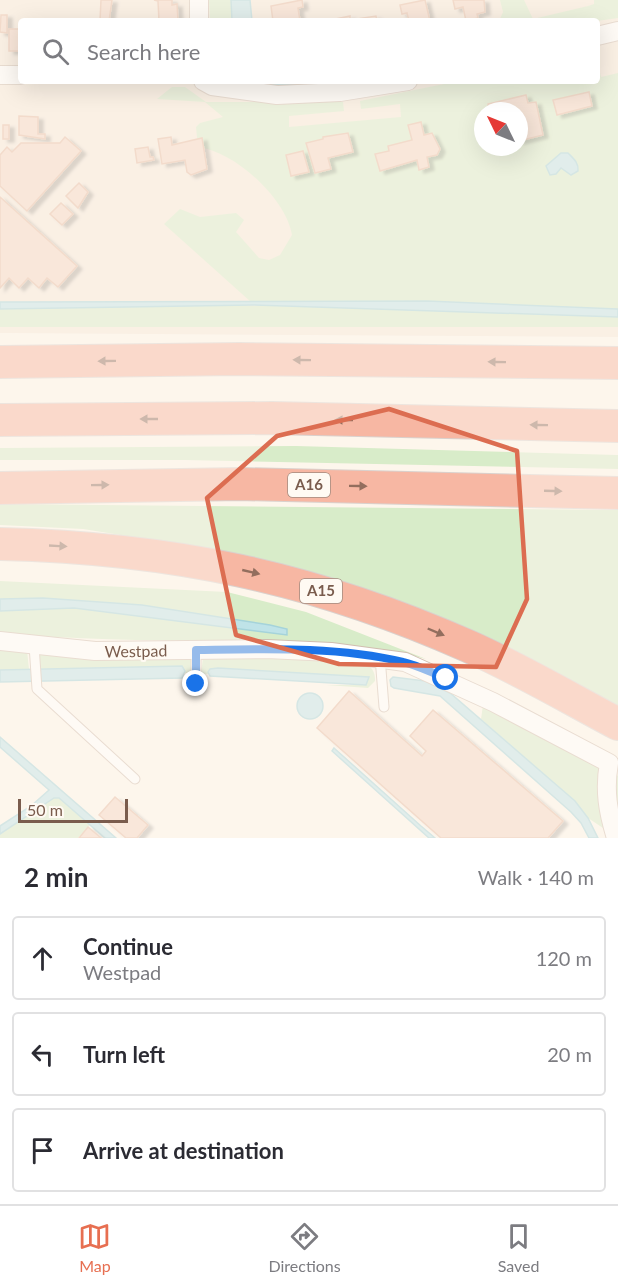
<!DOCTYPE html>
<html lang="en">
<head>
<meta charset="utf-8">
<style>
	:root { --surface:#fff; --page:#f7f7f7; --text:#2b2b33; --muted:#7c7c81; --line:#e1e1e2; --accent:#e76f51 }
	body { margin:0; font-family:Lato,sans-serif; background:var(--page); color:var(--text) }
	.compass { position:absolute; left:474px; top:102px; width:54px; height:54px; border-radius:50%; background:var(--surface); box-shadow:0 6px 24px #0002; rotate:313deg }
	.scale { position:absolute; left:18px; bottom:15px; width:110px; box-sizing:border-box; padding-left:6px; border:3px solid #7a5c4d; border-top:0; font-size:16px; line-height:21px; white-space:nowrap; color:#7a5c4d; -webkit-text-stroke:4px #fffaf3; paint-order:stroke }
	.stop { position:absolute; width:18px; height:18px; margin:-14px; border:4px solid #1a73e8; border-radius:50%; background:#fff }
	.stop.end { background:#1a73e8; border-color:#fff; box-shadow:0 2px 6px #0008 }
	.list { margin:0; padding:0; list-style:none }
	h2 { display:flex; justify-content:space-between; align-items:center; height:78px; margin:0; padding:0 24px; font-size:26px }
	h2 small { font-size:20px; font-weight:400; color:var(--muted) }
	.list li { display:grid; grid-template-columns:39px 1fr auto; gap:18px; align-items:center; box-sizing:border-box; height:84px; margin:0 12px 12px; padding:0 12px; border:2px solid var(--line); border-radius:6px }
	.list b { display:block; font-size:22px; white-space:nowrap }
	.list p { margin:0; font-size:20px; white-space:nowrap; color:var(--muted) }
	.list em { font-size:20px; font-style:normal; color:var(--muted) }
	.icon { flex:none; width:33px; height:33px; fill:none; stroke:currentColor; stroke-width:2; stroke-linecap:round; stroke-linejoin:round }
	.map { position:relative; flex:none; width:618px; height:838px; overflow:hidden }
	.search { position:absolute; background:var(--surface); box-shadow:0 6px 24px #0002; left:18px; right:18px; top:18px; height:66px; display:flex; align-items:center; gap:15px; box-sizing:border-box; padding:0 21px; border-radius:6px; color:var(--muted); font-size:22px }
	.sheet { height:366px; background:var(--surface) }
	nav { display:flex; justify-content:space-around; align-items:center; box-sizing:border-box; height:84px; border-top:2px solid var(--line); background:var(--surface); font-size:16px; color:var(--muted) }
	nav a { display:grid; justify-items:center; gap:3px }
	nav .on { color:var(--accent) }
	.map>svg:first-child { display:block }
</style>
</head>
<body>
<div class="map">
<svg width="618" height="838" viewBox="0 0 618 838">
	<defs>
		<filter id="shadow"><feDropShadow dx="5" dy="3" stdDeviation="1.5" flood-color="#0004"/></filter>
	</defs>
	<rect width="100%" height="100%" fill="#fdf6ec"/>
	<path fill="#f5e8da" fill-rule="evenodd" d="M0,0H618V337L0,333ZM21,21H597V81H21ZM483,111H519V147H483Z"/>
	<g fill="#d8ecc9" fill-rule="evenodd">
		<polygon points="209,0 231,0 232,21 210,21"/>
		<polygon points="500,0 524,0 533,19 588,6 594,4 594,0 618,0 618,18 597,21 496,21 500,19 503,12"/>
		<path d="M597,60L601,77L618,73V309L427,301L251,302L164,224L180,209L200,217L236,213L244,220L236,232L259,258L269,260L280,255L292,235C286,198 234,151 198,147L196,127L200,123L223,117L205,102L157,99L172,87H185L206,102H343L344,111L289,116V127L401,117L400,104L361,109L360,101L459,81H597ZM483,111H519V147H483Z"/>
		<polygon points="139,306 300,306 618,317 618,327 0,327 0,309"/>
		<polygon points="296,446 618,455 618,469 184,460 0,460 0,448"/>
		<polygon points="0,504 618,510 618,706 566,679 202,548 83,529 0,525"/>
		<path d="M0,581L227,592L306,612L426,659C359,641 288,641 218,641C145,640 73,640 0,633Z"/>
		<polygon points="0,648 27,650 29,669 0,670"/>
		<polygon points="39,652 191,653 191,673 185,673 182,667 40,669"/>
		<path d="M203,657L353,659C365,663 376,666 375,681L368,688L326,685H366L369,677L218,668L209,674H201Z"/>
		<polygon points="483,705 618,776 618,838 588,818 575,801 481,719"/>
		<polygon points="54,798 59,798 90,825 78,838 0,838 0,834"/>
	</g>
	<g fill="#bfe3e8" stroke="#a5d3da" stroke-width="1.5">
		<polygon points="231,0 250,0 252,21 232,21"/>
		<polygon points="239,81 361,81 272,85"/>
		<path d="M561,153H568C574,159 579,163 578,171L571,175L561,168L556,174L550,175L546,166Z"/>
		<polygon points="427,301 618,309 618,317 254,305 0,309 0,302 5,302"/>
		<polygon points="43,598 142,605 270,625 287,629 287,635 74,608 0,611 0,599"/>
		<polygon points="182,666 185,671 182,678 0,682 0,670"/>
		<polygon points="218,668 369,677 366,685 210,676 208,672 210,669"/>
		<polygon points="393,677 425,681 450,693 575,801 588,818 598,838 589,838 581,823 571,812 440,696 394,688 391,686 390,680"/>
		<circle cx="310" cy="706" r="13"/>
		<polygon points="0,737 116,838 105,838 59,798 54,798 0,834 0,826 31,806 49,790 0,747"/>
		<polygon points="334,748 421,826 435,838 429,838 332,751"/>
	</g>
	<g fill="#f3d5c3" stroke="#e6bba3" stroke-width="1.5" filter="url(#shadow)">
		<polygon points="101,0 112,0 109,21 100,21"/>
		<polygon points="154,0 172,0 172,5 177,4 178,21 159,21 158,1"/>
		<polygon points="302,0 303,7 298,8 300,21 273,21 271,6"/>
		<polygon points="425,0 430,21 409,21 407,13 402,14 400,5"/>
		<polygon points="453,0 484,0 485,12 477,14 478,18 466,21 463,7 455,9"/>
		<polygon points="1,15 7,15 7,33 0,32"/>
		<polygon points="350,16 350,20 376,16 377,21 326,21"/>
		<rect x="9" y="29" width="12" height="22"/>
		<polygon points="589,92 592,106 557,115 553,100"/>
		<polygon points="526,95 528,103 536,102 543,135 519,141 519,111 489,111 488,104"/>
		<polygon points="19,116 38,117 38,134 45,134 45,139 19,135"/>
		<polygon points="421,122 424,135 432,133 440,149 437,155 427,157 429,167 419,170 417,160 380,171 375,154 389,151 388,146 412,140 408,125"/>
		<rect x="3" y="125" width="6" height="14"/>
		<polygon points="348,133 353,152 328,158 331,169 315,173 306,143 323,139 323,137"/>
		<polygon points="65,137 81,151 27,211 0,186 0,155 7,147 12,152 21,143 60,143"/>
		<polygon points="171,137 172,145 202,138 207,169 191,175 187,172 185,160 162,164 158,139"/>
		<polygon points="148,147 150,157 153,157 154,160 137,163 135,149"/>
		<polygon points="303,151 309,172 291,176 286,155"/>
		<polygon points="79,183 88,192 78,208 66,196"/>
		<polygon points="0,197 77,266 58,287 47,278 39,288 28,278 19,288 9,278 0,288"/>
		<polygon points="61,203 73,214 62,225 50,214"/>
		<polygon points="349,691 422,756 426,751 410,736 433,710 563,821 548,838 441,838 317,728"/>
		<polygon points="115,797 148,825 137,838 126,838 99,815"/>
		<polygon points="88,827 101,838 79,838"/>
	</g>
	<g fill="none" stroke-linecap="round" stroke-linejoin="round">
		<defs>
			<g id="service">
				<polyline points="34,645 37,689 135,779"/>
				<polyline points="380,657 384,707"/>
				<polyline points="196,684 196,650"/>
			</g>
			<g id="minor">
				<polyline points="199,0 199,21"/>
				<polyline points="597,36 618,31"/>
				<polyline points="0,75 21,75"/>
				<polyline points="203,81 212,86 277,95 340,92 408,81"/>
				<path d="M0,641L95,651L267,649L331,652L405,662L493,702L609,763C604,790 608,812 616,838"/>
			</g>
			<g id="motorway">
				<polyline points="0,362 239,359 618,363"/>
				<polyline points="0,420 272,418 618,426"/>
				<polyline points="0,488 240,484 618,493"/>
				<path d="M0,544C171,548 312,577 468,646C520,669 569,698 618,724"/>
			</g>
		</defs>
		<use href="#service" stroke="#d1beb0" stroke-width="11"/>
		<use href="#minor" stroke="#d1beb0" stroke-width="20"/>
		<use href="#motorway" stroke="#dad1cd" stroke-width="34"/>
		<use href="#service" stroke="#fff" stroke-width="9"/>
		<use href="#minor" stroke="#fff" stroke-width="18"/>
		<use href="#motorway" stroke="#f7b7a3" stroke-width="32"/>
	</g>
	<defs><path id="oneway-solid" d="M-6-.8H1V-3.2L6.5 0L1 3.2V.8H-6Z" transform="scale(1.5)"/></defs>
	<g fill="#936e5e">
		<use href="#oneway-solid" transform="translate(302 360) rotate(-179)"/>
		<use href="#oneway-solid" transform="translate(107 361) rotate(179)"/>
		<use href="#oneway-solid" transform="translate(497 362) rotate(-179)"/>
		<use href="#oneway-solid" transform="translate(149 419) rotate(180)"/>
		<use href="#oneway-solid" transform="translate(344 420) rotate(-179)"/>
		<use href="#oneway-solid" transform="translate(539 425) rotate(-179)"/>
		<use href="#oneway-solid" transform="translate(100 485) rotate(-1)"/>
		<use href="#oneway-solid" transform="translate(358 486) rotate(1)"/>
		<use href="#oneway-solid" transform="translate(553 491) rotate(2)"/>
		<use href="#oneway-solid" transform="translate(58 546) rotate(3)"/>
		<use href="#oneway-solid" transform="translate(251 572) rotate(13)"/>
		<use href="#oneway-solid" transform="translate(436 632) rotate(23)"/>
	</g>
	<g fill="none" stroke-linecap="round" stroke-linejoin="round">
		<path stroke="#1a73e8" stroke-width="8" d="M196,684V650C264,649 337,646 403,662C417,665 432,673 446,678"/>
	</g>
	<path d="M0 0H618V838H0ZM389,409L517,451L527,599L496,667L339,664L236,635L207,498L277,436Z" fill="#fdf6ec" fill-opacity=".55" fill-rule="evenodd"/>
	<path fill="none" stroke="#dc6d51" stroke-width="4.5" stroke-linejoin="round" d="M389,409L517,451L527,599L496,667L339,664L236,635L207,498L277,436Z"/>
	<g text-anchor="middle" stroke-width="4.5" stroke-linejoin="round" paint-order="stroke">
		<g fill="#fffaf3" stroke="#a28b7f" stroke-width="1.5">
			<rect x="288" y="473" width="42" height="24" rx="4.5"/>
			<rect x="300" y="579" width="42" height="24" rx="4.5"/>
		</g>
		<g font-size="15" font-weight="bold" fill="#7a5c4d">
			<text x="309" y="490">A16</text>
			<text x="321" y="596">A15</text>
		</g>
		<g font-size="16" fill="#7a5c4d" stroke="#fffaf3">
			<text transform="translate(136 651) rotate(-1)" y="6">Westpad</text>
		</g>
	</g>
</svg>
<svg class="compass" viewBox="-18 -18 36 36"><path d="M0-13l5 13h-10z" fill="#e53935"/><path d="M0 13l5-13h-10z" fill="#7c7c81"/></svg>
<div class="scale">50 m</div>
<div class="stop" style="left:446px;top:678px"></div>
<div class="stop end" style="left:196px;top:684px"></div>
<div class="search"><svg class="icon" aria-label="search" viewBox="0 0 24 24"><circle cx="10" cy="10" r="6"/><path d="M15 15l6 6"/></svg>Search here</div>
</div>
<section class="sheet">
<h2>2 min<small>Walk · 140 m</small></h2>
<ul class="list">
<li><svg class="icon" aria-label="ahead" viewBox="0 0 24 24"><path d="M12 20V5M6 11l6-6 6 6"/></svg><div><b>Continue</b><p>Westpad</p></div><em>120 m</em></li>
<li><svg class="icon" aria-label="left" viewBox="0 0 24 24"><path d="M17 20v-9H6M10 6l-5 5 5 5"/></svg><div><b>Turn left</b></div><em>20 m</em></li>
<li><svg class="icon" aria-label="arrive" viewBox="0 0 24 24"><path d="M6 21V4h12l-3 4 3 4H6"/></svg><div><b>Arrive at destination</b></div></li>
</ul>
</section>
<nav>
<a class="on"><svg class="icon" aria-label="map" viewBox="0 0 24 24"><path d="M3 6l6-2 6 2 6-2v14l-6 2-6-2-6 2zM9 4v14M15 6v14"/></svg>Map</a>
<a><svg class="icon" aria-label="directions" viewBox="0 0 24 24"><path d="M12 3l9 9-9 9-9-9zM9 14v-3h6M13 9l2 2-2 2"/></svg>Directions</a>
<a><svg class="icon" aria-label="saved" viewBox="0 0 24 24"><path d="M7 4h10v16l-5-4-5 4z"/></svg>Saved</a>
</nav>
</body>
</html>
